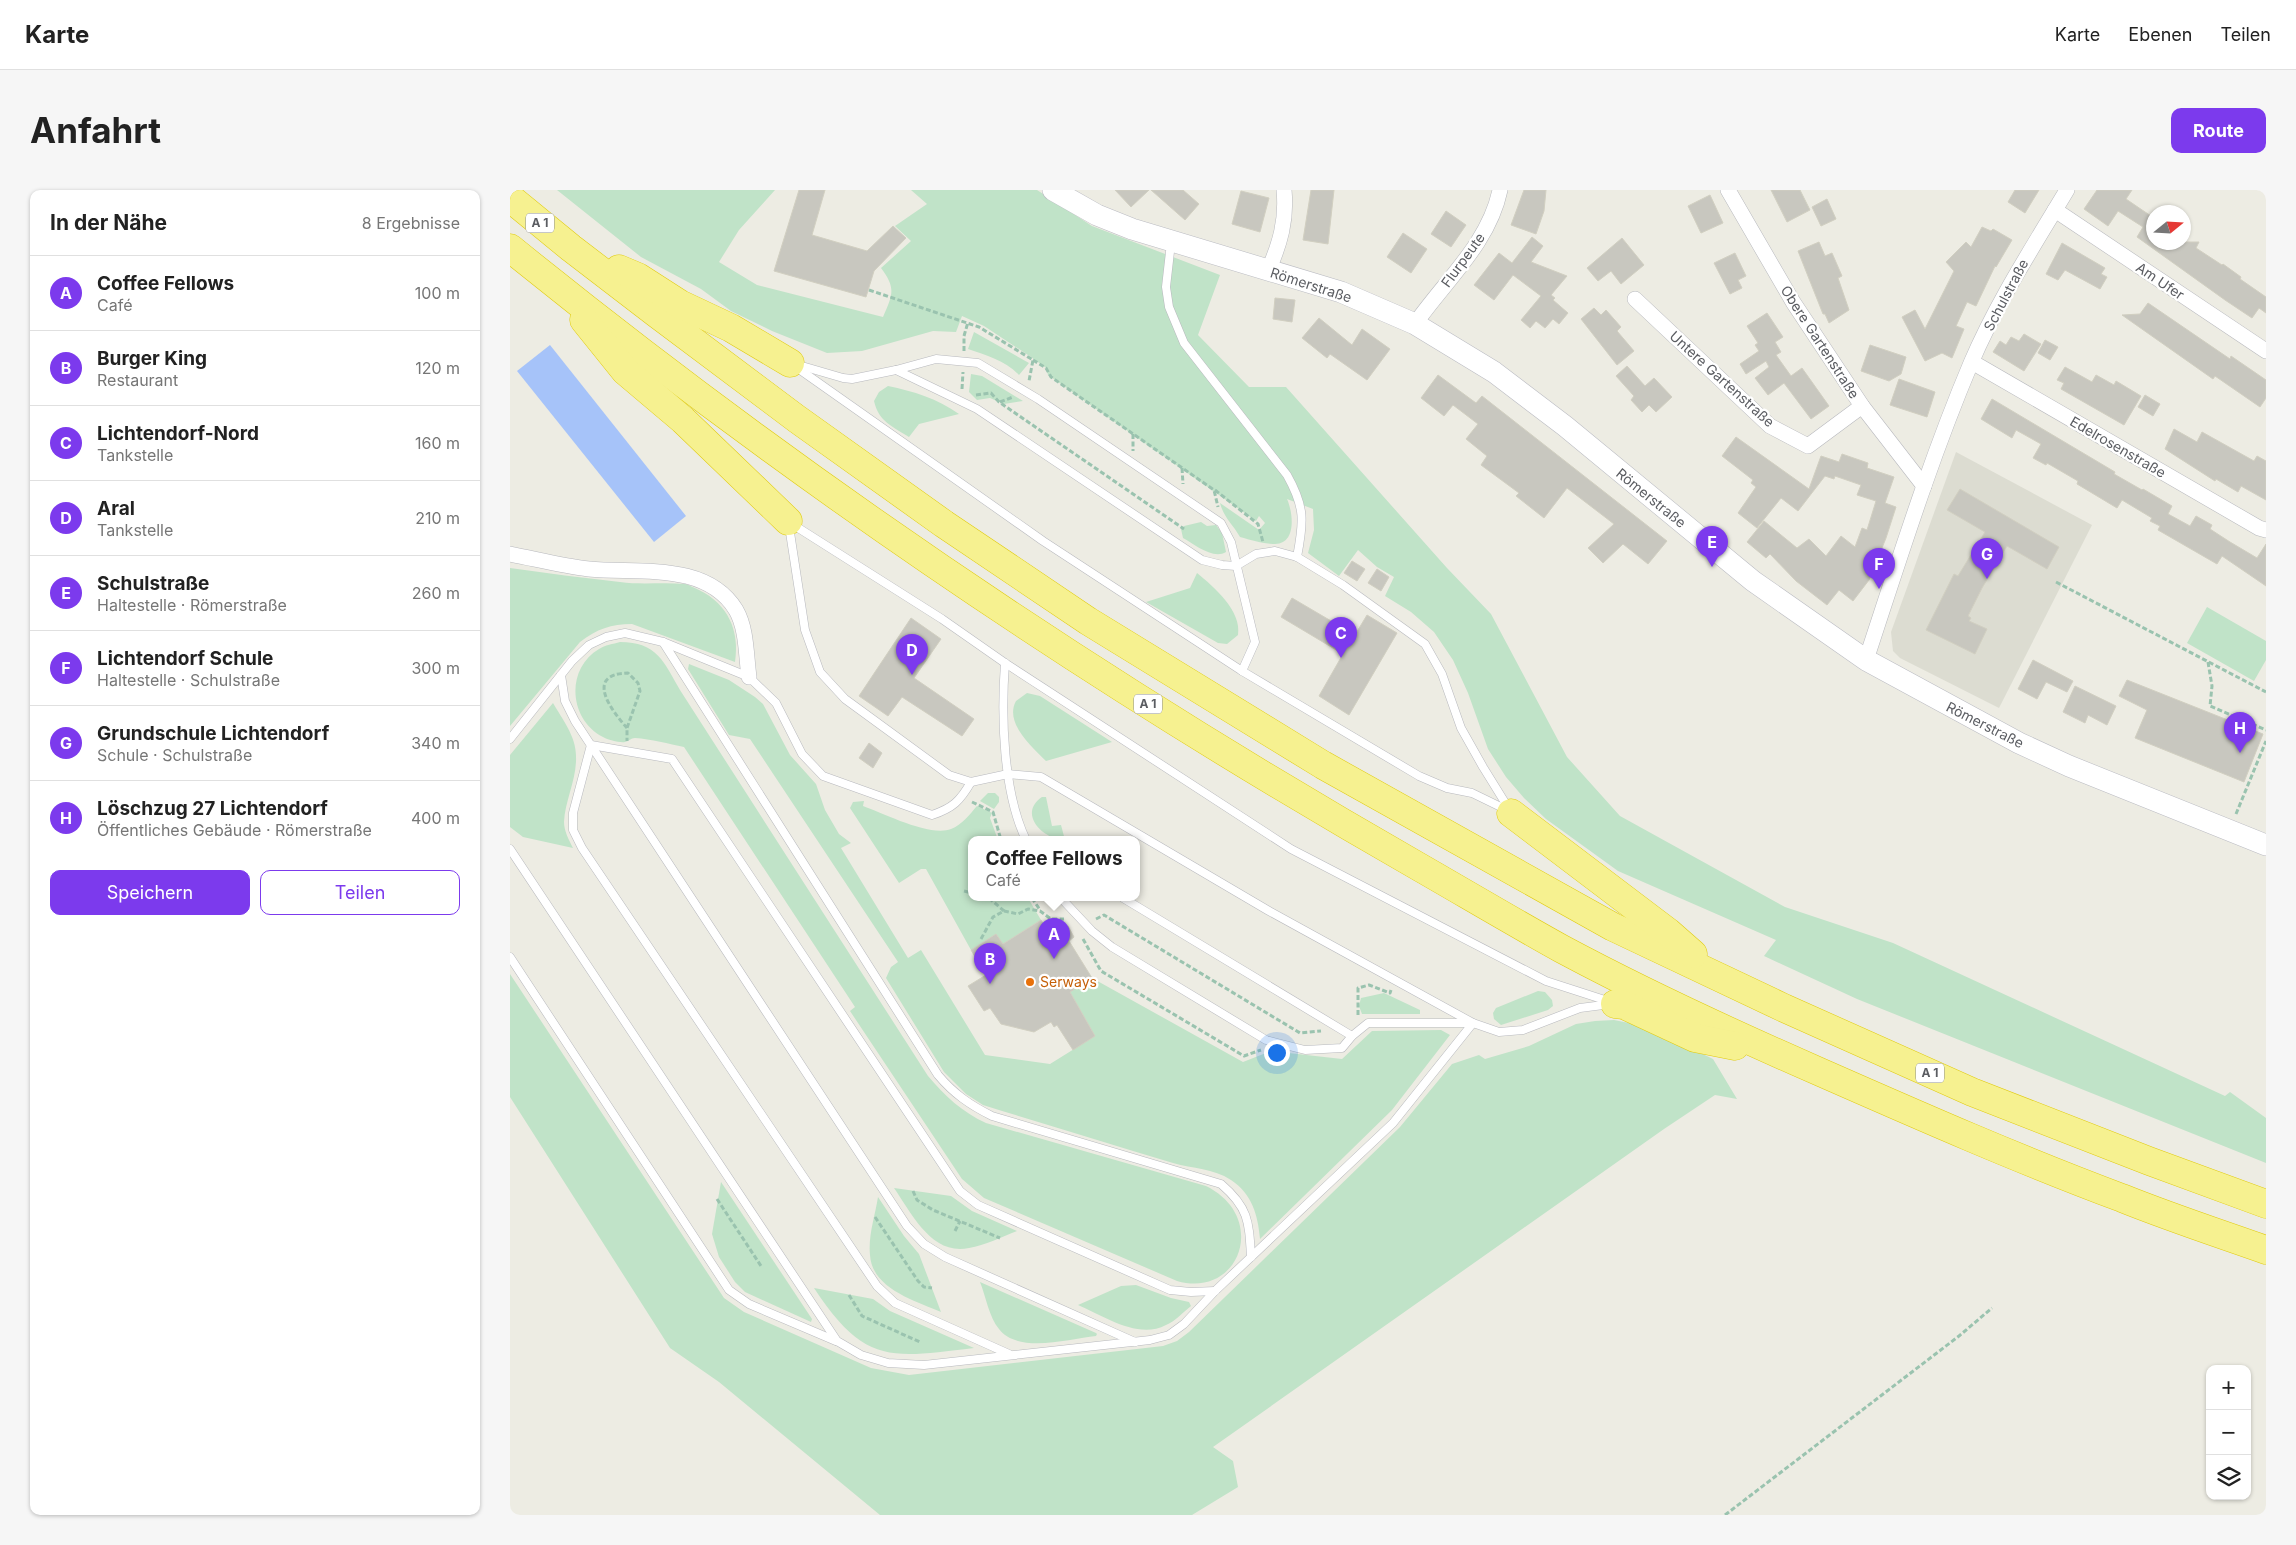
<!DOCTYPE html>
<html lang="de">
<head>
<meta charset="utf-8">
<style>
	:root { --surface:#fff; --page:#f6f6f6; --text:#222; --muted:#767676; --line:#e0e0e0; --accent:#7c3aed }
	body { margin:0; font-family:Inter,sans-serif; background:var(--page); color:var(--text) }
	.controls { position:absolute; right:15px; bottom:15px; display:grid; overflow:hidden; border-radius:10px; box-shadow:0 1px 4px #0004 }
	.controls button { width:45px; height:45px; display:grid; place-items:center; padding:0; border:0; border-bottom:1px solid var(--line); background:var(--surface); color:var(--text); font:25px sans-serif }
	.compass { position:absolute; left:1636px; top:15px; width:45px; height:45px; border-radius:50%; background:var(--surface); box-shadow:0 1px 4px #0004; rotate:72deg }
	.you { position:absolute; left:766px; top:862px; width:18px; height:18px; margin:-12px; border:4px solid #fff; border-radius:50%; background:#1a73e8; box-shadow:0 0 0 8px #1a73e833 }
	.badge { display:grid; place-items:center; width:32px; height:32px; border-radius:50%; background:var(--accent); color:#fff; font-size:16px; font-weight:700 }
	.pin { position:absolute; translate:-50% -41px; filter:drop-shadow(0 1px 2px #0008) }
	.pin::after { content:''; position:absolute; top:26px; width:18px; height:15px; background:inherit; clip-path:polygon(0 0,100% 0,50% 100%) }
	.popup { position:absolute; left:458px; top:646px; width:172px; height:65px; box-sizing:border-box; display:grid; place-content:center; border-radius:10px; background:var(--surface); filter:drop-shadow(0 1px 4px #0005); font-size:16px; white-space:nowrap; color:var(--muted) }
	.popup b { font-size:19px; color:var(--text) }
	.popup::after { content:''; position:absolute; left:50%; top:100%; margin-left:-10px; border:10px solid transparent; border-top-color:var(--surface) }
	.list { margin:0; padding:0; list-style:none }
	h2 { display:flex; justify-content:space-between; align-items:center; height:65px; margin:0; padding:0 20px; font-size:21px }
	h2 small { font-size:16px; font-weight:400; color:var(--muted) }
	.list li { display:grid; grid-template-columns:32px 1fr auto; gap:15px; align-items:center; box-sizing:border-box; height:75px; padding:0 20px; border-top:1px solid var(--line) }
	.list b { display:block; font-size:19px; white-space:nowrap }
	.list p { margin:0; font-size:16px; white-space:nowrap; color:var(--muted) }
	.list em { font-size:16px; font-style:normal; color:var(--muted) }
	.actions { display:flex; gap:10px; padding:15px 20px }
	.actions a { flex:1; padding:11px 0; border:1px solid var(--accent); border-radius:10px; text-align:center; font-size:18px; color:var(--accent) }
	.actions .main { background:var(--accent); color:#fff }
	.icon { flex:none; width:28px; height:28px; fill:none; stroke:currentColor; stroke-width:2; stroke-linecap:round; stroke-linejoin:round }
	.map { position:relative; flex:none; width:1756px; height:1325px; overflow:hidden; border-radius:10px }
	header { display:flex; align-items:center; gap:30px; box-sizing:border-box; height:70px; padding:0 25px; background:var(--surface); border-bottom:1px solid var(--line) }
	header strong { font-size:24px }
	nav { display:flex; gap:28px; margin-inline-start:auto; font-size:18px }
	.intro { display:flex; align-items:center; justify-content:space-between; box-sizing:border-box; height:120px; padding:0 30px }
	h1 { margin:0; font-size:35px }
	.button { padding:12px 22px; border-radius:10px; background:var(--accent); color:#fff; font-size:18px; font-weight:700 }
	main { display:flex; gap:30px; padding:0 30px }
	aside { flex:1; background:var(--surface); border-radius:10px; box-shadow:0 1px 4px #0004 }
	.map>svg:first-child { display:block }
</style>
</head>
<body>
<header>
<strong>Karte</strong>
<nav><a>Karte</a><a>Ebenen</a><a>Teilen</a></nav>
</header>
<div class="intro"><h1>Anfahrt</h1><a class="button">Route</a></div>
<main>
<aside>
<h2>In der Nähe<small>8 Ergebnisse</small></h2>
<ul class="list">
<li><span class="badge">A</span><div><b>Coffee Fellows</b><p>Café</p></div><em>100 m</em></li>
<li><span class="badge">B</span><div><b>Burger King</b><p>Restaurant</p></div><em>120 m</em></li>
<li><span class="badge">C</span><div><b>Lichtendorf-Nord</b><p>Tankstelle</p></div><em>160 m</em></li>
<li><span class="badge">D</span><div><b>Aral</b><p>Tankstelle</p></div><em>210 m</em></li>
<li><span class="badge">E</span><div><b>Schulstraße</b><p>Haltestelle · Römerstraße</p></div><em>260 m</em></li>
<li><span class="badge">F</span><div><b>Lichtendorf Schule</b><p>Haltestelle · Schulstraße</p></div><em>300 m</em></li>
<li><span class="badge">G</span><div><b>Grundschule Lichtendorf</b><p>Schule · Schulstraße</p></div><em>340 m</em></li>
<li><span class="badge">H</span><div><b>Löschzug 27 Lichtendorf</b><p>Öffentliches Gebäude · Römerstraße</p></div><em>400 m</em></li>
</ul>
<div class="actions"><a class="main">Speichern</a><a>Teilen</a></div>
</aside>
<div class="map">
<svg width="1756" height="1325" viewBox="0 0 1756 1325">
	<rect width="100%" height="100%" fill="#edece3"/>
	<polygon fill="#dcdcd1" points="1446,262 1582,335 1489,518 1390,468 1383,461 1381,442"/>
	<g fill="#c0e3c8">
		<path d="M47,0H265L229,40L209,72L247,95L373,127C383,104 386,98 371,78L401,51L385,36L417,14L401,0H527L582,36L710,85L688,145L739,197H776L937,378L981,424L1057,567L1110,626L1275,717L1383,753L1715,906L1720,902L1756,928V973L1347,809L1254,766L1266,750L1108,681L1036,629L1014,608L996,587L978,559L958,503L943,470L924,442L901,422L875,406L884,387L867,377L848,360L829,386L798,363L804,340L803,319L777,309C783,322 787,354 765,354C754,354 741,350 730,347C722,333 714,328 710,313L749,340L755,333L749,326L746,331L538,185L536,178L521,167L474,136L452,126L446,142L423,141L352,161L317,163L262,141L221,121L191,99L131,67Z"/>
		<path d="M464,142L519,173L509,185C496,171 476,165 458,159Z"/>
		<polygon points="461,184 472,186 513,211 494,214 480,208 467,210 459,202"/>
		<path d="M378,196C403,201 428,209 449,224L409,234L399,247C382,236 369,232 364,211L369,202Z"/>
		<path d="M691,332L697,336L706,335L712,343L716,362C703,370 684,354 673,348L671,339L674,336Z"/>
		<path d="M0,378C37,383 73,388 110,392C131,395 153,392 175,394C180,395 184,398 189,400C218,414 230,441 225,472L122,434C101,434 87,439 70,452L0,536Z"/>
		<path d="M687,383C704,397 732,421 728,445L717,454L708,453L636,412L680,398Z"/>
		<polygon points="1697,417 1756,451 1756,470 1744,491 1677,453"/>
		<path d="M110,452C147,452 154,472 170,500L418,886C435,906 452,922 476,933L696,996C759,1027 730,1109 667,1091L474,1008L452,989L340,821L345,817L174,557C159,554 141,549 125,548C121,548 119,551 115,552C110,553 98,550 93,547C59,530 55,479 89,459C95,455 103,454 110,452Z"/>
		<path d="M179,474L219,490L245,507L253,514L280,565L306,594L315,620L329,644L341,653L331,658L398,768L411,760L475,865L540,874L585,846L560,802L582,788L733,872L761,861L832,869L862,841L931,840L940,845L882,920L750,1049C748,1025 742,1004 721,990C703,978 683,979 663,973C600,954 537,935 473,915L456,904L434,882L376,788L381,777L388,772L240,549L219,545L178,479Z"/>
		<path d="M517,503L530,506L602,552L536,571C522,557 494,533 506,511Z"/>
		<path d="M43,513C52,529 66,546 66,566C67,589 55,610 54,632C54,641 59,650 63,658L13,647L0,637V565Z"/>
		<polygon points="478,603 485,603 489,607 489,612 484,619 470,611"/>
		<path d="M532,607H536L542,636L551,635L555,650C534,650 507,624 532,607Z"/>
		<path d="M354,611L353,616C375,624 420,647 441,639C452,635 460,624 467,616L482,623L480,628L488,650H462V708H518L531,730L493,754L486,744L461,760L416,679H411L389,693L340,618L343,612Z"/>
		<polygon points="0,784 214,1108 234,1122 361,1178 399,1185 653,1156 667,1151 679,1142 890,937 942,874 969,865 975,869 1019,856 1066,834 1085,831 1104,830 1119,833 1158,847 1203,869 1227,909 1205,905 1154,939 703,1257 723,1271 728,1297 682,1325 370,1325 209,1192 160,1158 0,907"/>
		<polygon points="1028,801 1035,802 1042,810 1043,816 1038,820 991,835 984,829 983,823 986,818"/>
		<polygon points="874,803 910,820 910,824 852,824 849,816 851,808"/>
		<polygon points="211,992 302,1129 301,1132 235,1102 225,1092 209,1067 202,1044"/>
		<path d="M384,998L441,1006L462,1021L507,1041C492,1047 475,1055 459,1058C422,1066 402,1024 384,998Z"/>
		<path d="M368,1007L394,1046L409,1064L431,1122C406,1111 362,1099 360,1065C358,1046 365,1026 368,1007Z"/>
		<path d="M470,1092L586,1143L587,1144L586,1146C559,1149 508,1164 489,1139C479,1127 476,1107 470,1092Z"/>
		<path d="M626,1095L661,1108L679,1112L681,1116C673,1122 666,1131 656,1135C628,1150 594,1126 568,1115L611,1096Z"/>
		<path d="M304,1098L363,1109L380,1121L464,1158C380,1168 355,1175 304,1098Z"/>
	</g>
	<polygon fill="#a6c3f9" points="40,155 176,326 144,352 7,181"/>
	<g fill="#c8c7bf" stroke="#d1cfc1">
		<polygon points="289,0 315,0 302,45 357,61 383,36 396,48 364,81 356,107 264,81"/>
		<polygon points="605,0 639,0 621,17"/>
		<polygon points="641,0 673,0 689,14 675,30"/>
		<polygon points="801,0 824,0 818,54 793,50"/>
		<polygon points="1014,0 1036,0 1034,21 1026,44 1001,35"/>
		<polygon points="1261,0 1290,0 1300,20 1277,32"/>
		<polygon points="1505,0 1529,0 1515,23 1498,12"/>
		<polygon points="1587,0 1622,0 1616,9 1641,26 1644,23 1644,52 1689,52 1686,58 1712,75 1713,74 1731,87 1730,89 1756,107 1756,123 1749,118 1742,128 1715,110 1627,47 1633,37 1608,21 1598,36 1574,19"/>
		<polygon points="731,1 759,8 750,42 722,34"/>
		<polygon points="1200,5 1213,33 1191,43 1178,16"/>
		<polygon points="1317,9 1326,29 1311,36 1302,17"/>
		<polygon points="936,21 956,35 941,57 921,44"/>
		<polygon points="1472,37 1481,41 1483,39 1502,50 1486,77 1485,76 1466,116 1457,112 1446,136 1454,139 1442,168 1432,163 1415,171 1392,127 1405,120 1415,139 1444,81 1436,72 1456,52 1461,57"/>
		<polygon points="893,43 917,59 901,83 877,67"/>
		<polygon points="1022,47 1033,56 1021,72 1057,86 1041,105 1045,108 1043,110 1058,123 1049,134 1043,129 1035,138 1026,131 1020,138 1011,130 1031,106 1003,85 984,110 964,95 989,63 1002,73"/>
		<polygon points="1112,48 1134,75 1111,94 1101,81 1088,91 1077,78"/>
		<polygon points="1309,52 1315,66 1322,63 1332,86 1328,88 1339,120 1319,133 1315,124 1313,124 1288,61"/>
		<polygon points="1552,53 1595,78 1591,84 1597,87 1590,99 1555,80 1548,90 1536,84"/>
		<polygon points="1225,63 1236,86 1228,90 1232,98 1220,104 1204,73"/>
		<polygon points="765,108 785,110 782,132 763,129"/>
		<polygon points="1638,113 1720,169 1721,166 1756,190 1756,208 1750,217 1705,186 1703,189 1612,125 1630,124"/>
		<polygon points="1084,118 1091,125 1096,120 1111,137 1107,141 1124,161 1107,175 1071,129"/>
		<polygon points="1257,123 1273,147 1265,152 1271,162 1266,165 1281,186 1292,178 1319,216 1301,229 1274,193 1258,205 1245,188 1259,177 1256,171 1236,184 1230,174 1249,161 1245,155 1248,153 1237,136"/>
		<polygon points="809,128 842,155 852,139 880,159 857,190 820,164 817,168 792,148"/>
		<polygon points="1514,144 1531,154 1514,181 1483,162 1490,151 1496,155 1501,147 1509,151"/>
		<polygon points="1535,150 1548,157 1540,170 1528,163"/>
		<polygon points="1360,155 1396,167 1391,184 1379,191 1351,181"/>
		<polygon points="1117,176 1135,196 1144,188 1162,207 1146,222 1139,215 1132,222 1121,210 1124,206 1106,186"/>
		<polygon points="1555,177 1582,192 1586,185 1604,195 1606,191 1631,206 1614,235 1551,199 1554,193 1547,190"/>
		<polygon points="928,185 966,213 972,206 1157,351 1138,374 1113,354 1093,373 1078,358 1104,334 1057,298 1034,328 1006,306 1009,303 971,275 977,266 956,249 968,234 943,215 934,226 911,208"/>
		<polygon points="1389,189 1425,202 1417,227 1380,215"/>
		<polygon points="1635,205 1650,214 1643,226 1628,217"/>
		<polygon points="1482,209 1605,282 1604,284 1632,300 1633,299 1662,316 1658,324 1680,336 1686,326 1702,335 1700,339 1720,352 1747,368 1756,354 1756,396 1712,366 1707,374 1648,340 1650,336 1640,331 1642,328 1612,310 1607,318 1567,294 1568,291 1537,273 1536,275 1523,268 1531,254 1506,240 1502,248 1471,229"/>
		<polygon points="1664,239 1687,252 1692,242 1744,271 1747,266 1756,271 1756,310 1731,296 1728,302 1706,289 1705,291 1655,259"/>
		<polygon points="1226,247 1299,299 1311,266 1329,272 1332,264 1358,273 1357,278 1384,287 1375,313 1386,317 1376,348 1359,390 1343,411 1329,400 1317,415 1286,391 1260,364 1256,368 1237,352 1254,331 1287,358 1299,349 1316,366 1331,346 1345,357 1352,338 1357,340 1366,311 1347,305 1351,295 1325,286 1324,289 1315,286 1288,321 1271,308 1247,338 1228,323 1246,297 1241,293 1243,290 1212,266"/>
		<polygon points="1450,299 1549,357 1537,379 1497,356 1472,398 1458,426 1461,428 1459,431 1477,439 1465,464 1416,440 1444,384 1448,386 1475,342 1437,320"/>
		<polygon points="842,371 855,379 847,391 834,383"/>
		<polygon points="867,379 879,387 871,401 858,393"/>
		<polygon points="782,408 845,445 857,425 887,443 839,525 809,506 833,464 771,427"/>
		<polygon points="401,428 431,449 404,488 464,529 452,546 392,507 378,526 349,506"/>
		<polygon points="1523,470 1563,491 1557,502 1536,492 1527,509 1508,499"/>
		<polygon points="1617,490 1753,544 1734,592 1625,548 1637,520 1609,506"/>
		<polygon points="1565,496 1606,516 1597,535 1578,525 1575,533 1553,522"/>
		<polygon points="359,553 372,563 363,578 349,568"/>
		<polygon points="531,730 540,745 558,736 564,747 559,751 582,788 560,802 585,846 563,860 547,835 544,837 541,832 524,842 491,834 480,818 474,821 458,796 476,785 461,760 486,744 493,754"/>
	</g>
	<g fill="none" stroke-linecap="round" stroke-linejoin="round">
		<defs>
			<g id="lane">
				<path d="M661,53L656,97L659,117L674,153L777,285C795,317 794,331 787,367"/>
				<polyline points="285,174 333,188 342,189 386,180 467,219 692,370 712,375 726,376 746,364 765,361 787,367 833,395 915,454 932,484 951,538 973,577 999,619"/>
				<polyline points="286,177 533,351 732,481 909,586 937,598 962,603 997,620"/>
				<polyline points="386,180 426,169 468,173 528,209 711,333 721,352 745,452 732,481"/>
				<polyline points="282,334 432,429 495,473 781,659 1036,791 1101,812"/>
				<path d="M153,452L428,885C444,904 460,915 482,926L711,994C739,1018 739,1032 741,1067"/>
				<path d="M495,473C491,526 493,602 516,650"/>
				<polyline points="51,485 55,511 65,531 397,1036 414,1054 435,1067 625,1152"/>
				<path d="M0,549L62,471L79,455L96,447L115,443L153,452L239,487L266,513L292,564L313,586L422,625C443,618 450,611 461,592"/>
				<polyline points="0,659 327,1151 351,1165 378,1173 414,1175 640,1150 659,1145 674,1134 705,1101 883,933 963,833 759,721 531,587 498,584 461,592 439,585 335,509 310,482 295,440 279,336"/>
				<polyline points="551,708 582,741 602,757 756,850 795,860 832,858 842,846 858,833 963,833 989,842 1013,840 1070,818 1101,814"/>
				<polyline points="613,708 842,846"/>
				<polyline points="0,767 219,1100 239,1114 326,1151"/>
				<polyline points="499,1164 385,1113 367,1096 72,658 63,640 63,623 81,555 162,569 450,1001 468,1015 660,1100 681,1102 705,1101"/>
			</g>
			<g id="street">
				<polyline points="1218,0 1283,112 1352,216 1414,296"/>
				<polyline points="1545,20 1756,161"/>
				<path d="M758,81C770,54 777,30 774,0"/>
				<polyline points="1125,109 1260,236 1298,256 1352,216"/>
				<path d="M905,134C935,91 979,53 990,0"/>
				<polyline points="1462,172 1749,338 1756,340"/>
				<path d="M0,364C26,369 52,376 79,379C127,384 196,371 226,420C237,439 236,466 239,487"/>
				<path d="M1356,470C1389,370 1420,270 1461,173C1487,112 1523,57 1557,0"/>
			</g>
			<polyline id="secondary" points="543,0 587,25 622,39 831,102 905,134 984,182 1055,236 1243,391 1356,470 1509,553 1559,576 1756,655"/>
			<g id="highway">
				<polyline points="0,8 61,58 147,124 287,229 434,334 578,431 813,575 1103,737 1274,818 1462,902 1639,971 1756,1014"/>
				<path d="M0,58C285,289 592,496 911,678C958,705 1005,733 1052,759C1136,804 1223,844 1310,882C1410,926 1510,970 1612,1008C1659,1027 1708,1043 1756,1060"/>
				<polyline points="109,79 128,87 170,114 221,138 280,173"/>
				<polyline points="74,130 115,181 173,230 278,331"/>
				<polyline points="1001,623 1158,742 1183,764"/>
				<polyline points="1105,814 1114,815 1185,848 1225,856"/>
			</g>
		</defs>
		<use href="#lane" stroke="#b8b9be" stroke-width="9"/>
		<use href="#street" stroke="#b8b9be" stroke-width="16"/>
		<use href="#secondary" stroke="#bbbcc3" stroke-width="22"/>
		<use href="#highway" stroke="#e0cb0f" stroke-width="29"/>
		<g stroke="#9ac3af" stroke-width="3" stroke-dasharray="5 2.5" stroke-linecap="butt">
			<polyline points="359,100 469,137 523,170 519,191"/>
			<polyline points="454,161 454,146 458,132"/>
			<polyline points="523,170 536,178 541,187 704,300 708,317"/>
			<polyline points="452,199 453,182"/>
			<polyline points="466,205 481,203 489,212 674,339"/>
			<polyline points="490,212 503,207"/>
			<polyline points="623,244 623,261"/>
			<polyline points="672,278 673,294"/>
			<polyline points="705,300 748,334 753,352"/>
			<polyline points="1546,392 1756,502"/>
			<polyline points="1698,472 1702,496 1700,516 1756,540"/>
			<path d="M117,538C101,520 74,484 118,483L128,493L130,501L117,538V551"/>
			<polyline points="462,612 483,622 491,650"/>
			<polyline points="1726,624 1756,551"/>
			<polyline points="454,701 462,703"/>
			<polyline points="479,708 494,721"/>
			<polyline points="522,708 530,720"/>
			<polyline points="586,729 594,725 790,843 811,841"/>
			<polyline points="471,749 483,727 494,721 508,724 518,719 530,721 541,729 554,729"/>
			<polyline points="573,749 591,781 734,866 751,860"/>
			<polyline points="848,825 848,798 859,795 880,803 881,800"/>
			<polyline points="403,1001 407,1010 423,1020 490,1048"/>
			<polyline points="207,1009 251,1076"/>
			<polyline points="365,1027 408,1091 414,1097 422,1098"/>
			<polyline points="445,1041 450,1031"/>
			<polyline points="339,1105 352,1126 410,1152"/>
			<polyline points="1215,1325 1449,1146 1482,1118"/>
		</g>
		<use href="#lane" stroke="#fff" stroke-width="8"/>
		<use href="#street" stroke="#fff" stroke-width="15"/>
		<use href="#secondary" stroke="#fff" stroke-width="21"/>
		<use href="#highway" stroke="#f6f190" stroke-width="28"/>
	</g>
	<circle fill="#e8710a" stroke="#fff" stroke-width="2" cx="520" cy="792" r="5"/>
	<g text-anchor="middle" stroke-width="4.5" stroke-linejoin="round" paint-order="stroke">
		<g fill="#fff" stroke="#8c8e91" stroke-width="1">
			<rect x="16" y="23.5" width="28" height="19" rx="4"/>
			<rect x="624" y="504.5" width="28" height="19" rx="4"/>
			<rect x="1406" y="873.5" width="28" height="19" rx="4"/>
		</g>
		<g font-size="12" font-weight="bold" fill="#5b5d62">
			<text x="30" y="37">A 1</text>
			<text x="638" y="518">A 1</text>
			<text x="1420" y="887">A 1</text>
		</g>
		<g font-size="14" fill="#5b5d62" stroke="#fff">
			<text transform="translate(953 70) rotate(-54)" y="5">Flurpeute</text>
			<text transform="translate(1650 91) rotate(34)" y="5">Am Ufer</text>
			<text transform="translate(801 95) rotate(18)" y="5">Römerstraße</text>
			<text transform="translate(1496 105) rotate(-62)" y="5">Schulstraße</text>
			<text transform="translate(1310 152) rotate(57)" y="5">Obere Gartenstraße</text>
			<text transform="translate(1212 189) rotate(42)" y="5">Untere Gartenstraße</text>
			<text transform="translate(1608 257) rotate(30)" y="5">Edelrosenstraße</text>
			<text transform="translate(1141 308) rotate(39)" y="5">Römerstraße</text>
			<text transform="translate(1475 535) rotate(27)" y="5">Römerstraße</text>
		</g>
		<g font-size="14" fill="#c56008" stroke="#fff" text-anchor="start">
			<text x="530" y="797">Serways</text>
		</g>
	</g>
</svg>
<div class="controls">
<button>+</button>
<button>−</button>
<button><svg class="icon" aria-label="layers" viewBox="0 0 24 24"><path d="M12 4l9 5-9 5-9-5zM3 14l9 5 9-5"/></svg></button>
</div>
<svg class="compass" viewBox="-18 -18 36 36"><path d="M0-13l5 13h-10z" fill="#e53935"/><path d="M0 13l5-13h-10z" fill="#767676"/></svg>
<div class="you"></div>
<div class="pin badge" style="left:544px;top:769px">A</div>
<div class="popup"><b>Coffee Fellows</b>Café</div>
<div class="pin badge" style="left:480px;top:794px">B</div>
<div class="pin badge" style="left:831px;top:468px">C</div>
<div class="pin badge" style="left:402px;top:485px">D</div>
<div class="pin badge" style="left:1202px;top:377px">E</div>
<div class="pin badge" style="left:1369px;top:399px">F</div>
<div class="pin badge" style="left:1477px;top:389px">G</div>
<div class="pin badge" style="left:1730px;top:563px">H</div>
</div>
</main>
</body>
</html>
